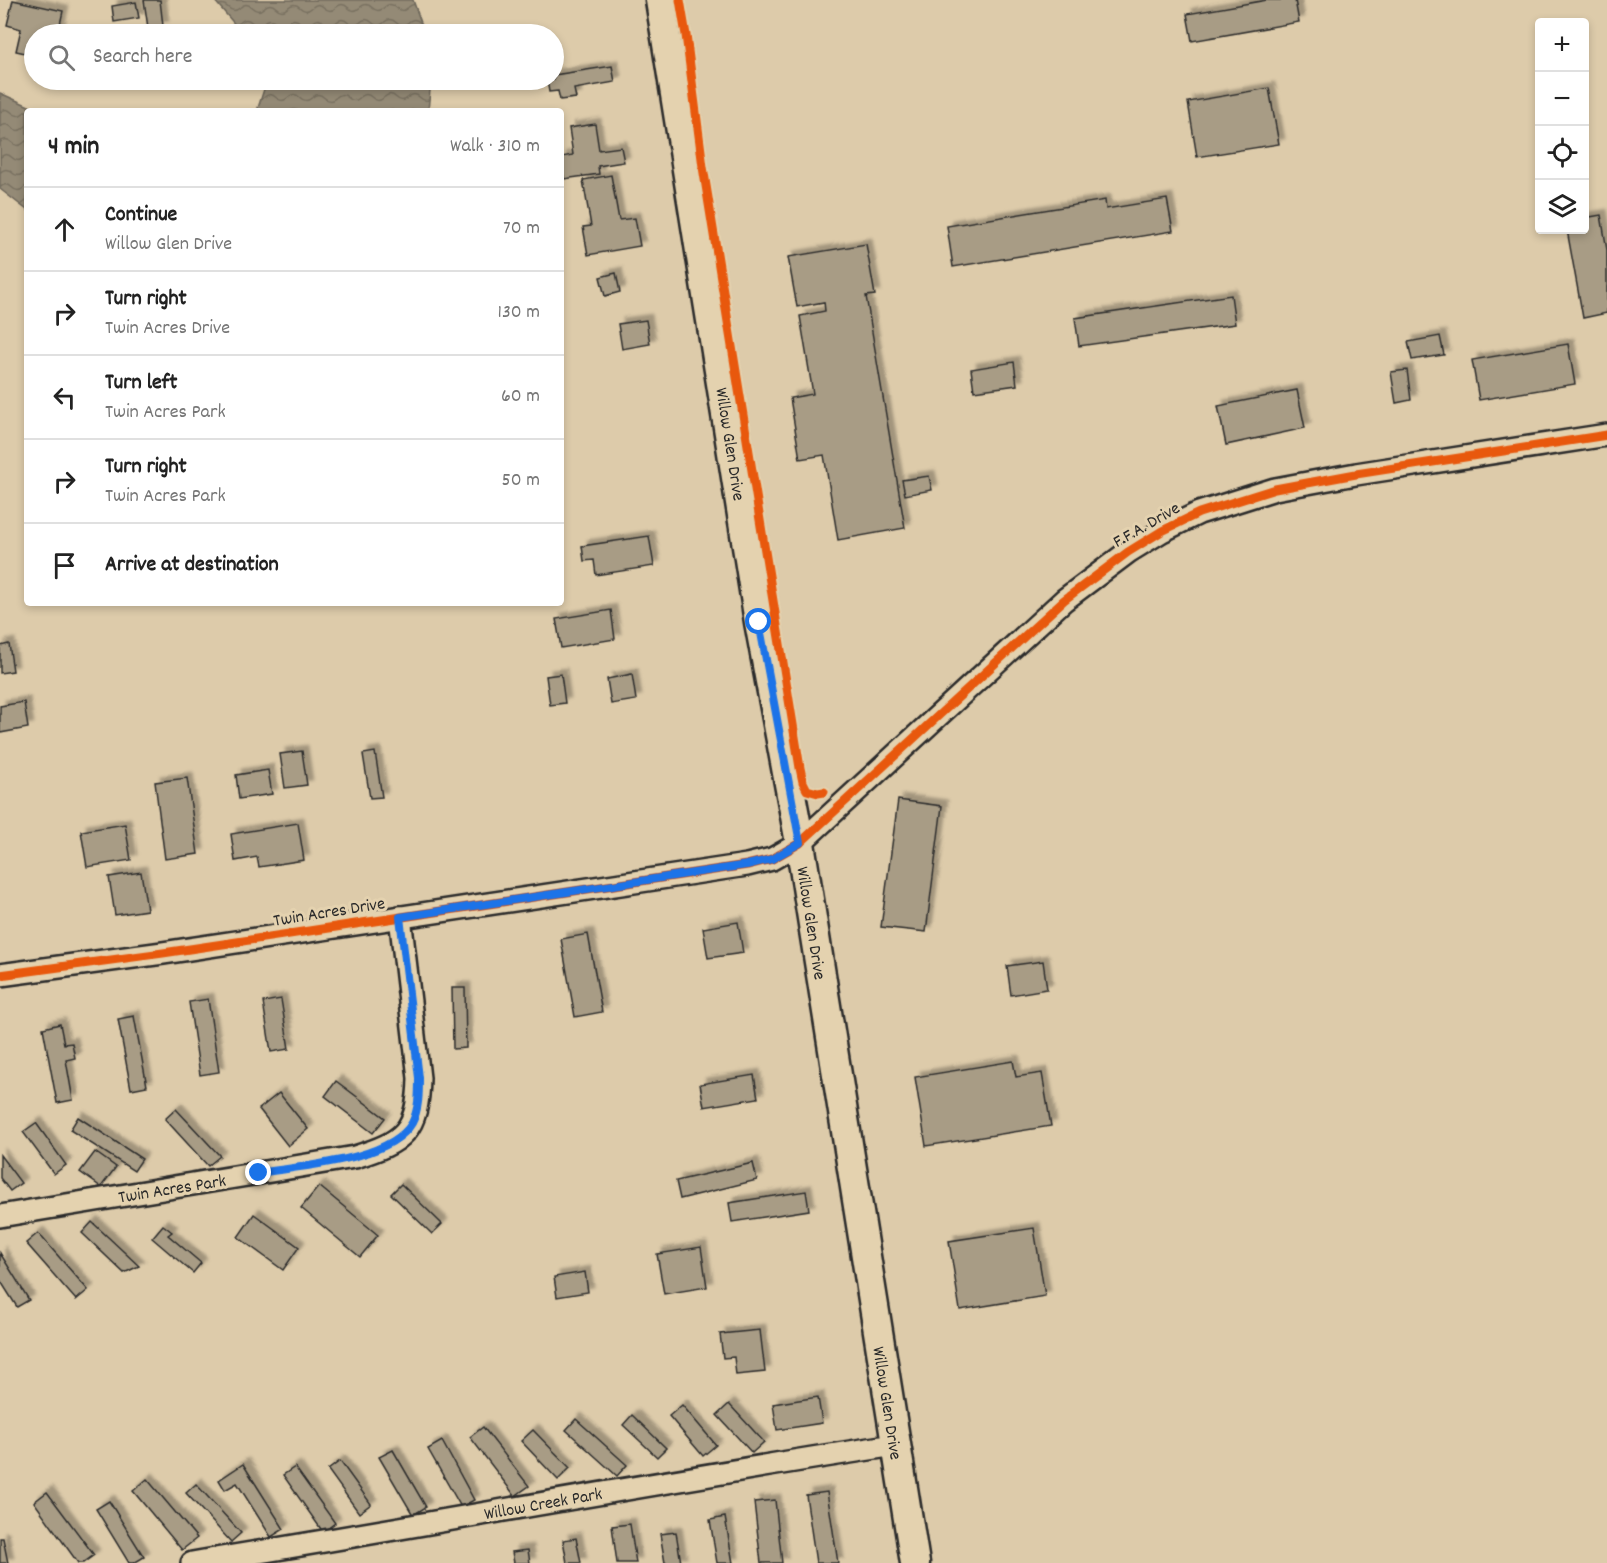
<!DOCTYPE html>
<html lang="en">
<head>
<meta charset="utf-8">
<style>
	:root { --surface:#fff; --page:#f6f6f6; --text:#222; --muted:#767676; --line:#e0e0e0 }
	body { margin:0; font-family:Dekko,sans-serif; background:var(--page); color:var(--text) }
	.controls { position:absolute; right:18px; top:18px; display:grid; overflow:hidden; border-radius:6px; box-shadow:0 3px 9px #0003 }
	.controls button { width:54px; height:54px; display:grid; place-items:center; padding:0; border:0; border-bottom:2px solid var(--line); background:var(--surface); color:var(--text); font:30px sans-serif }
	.stop { position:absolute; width:18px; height:18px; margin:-14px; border:4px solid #1a73e8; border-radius:50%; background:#fff }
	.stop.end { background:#1a73e8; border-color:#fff; box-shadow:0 2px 6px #0008 }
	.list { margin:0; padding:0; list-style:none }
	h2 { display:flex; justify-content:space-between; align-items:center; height:78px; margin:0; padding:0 24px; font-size:26px }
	h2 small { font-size:20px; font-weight:400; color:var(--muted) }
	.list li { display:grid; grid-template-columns:39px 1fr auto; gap:18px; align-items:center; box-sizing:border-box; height:84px; padding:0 24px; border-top:2px solid var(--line) }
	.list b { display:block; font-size:22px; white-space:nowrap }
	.list p { margin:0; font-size:20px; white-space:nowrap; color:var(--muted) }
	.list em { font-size:20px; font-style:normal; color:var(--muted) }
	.icon { flex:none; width:33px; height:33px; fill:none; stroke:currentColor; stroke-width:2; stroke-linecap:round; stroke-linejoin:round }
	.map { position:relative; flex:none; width:1607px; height:1563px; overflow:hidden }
	.search { position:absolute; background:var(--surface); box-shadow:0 3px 9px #0003; left:24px; top:24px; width:540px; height:66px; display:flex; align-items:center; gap:15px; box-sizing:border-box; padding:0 21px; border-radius:33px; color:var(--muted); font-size:22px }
	.panel { position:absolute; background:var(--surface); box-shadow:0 3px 9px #0003; left:24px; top:108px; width:540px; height:498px; border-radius:6px }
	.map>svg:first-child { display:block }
</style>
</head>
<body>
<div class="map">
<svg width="1607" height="1563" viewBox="0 0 1607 1563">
	<defs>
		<pattern id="water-waves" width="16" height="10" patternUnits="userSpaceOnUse" patternTransform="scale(1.5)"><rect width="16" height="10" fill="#948a76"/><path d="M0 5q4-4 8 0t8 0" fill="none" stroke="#797161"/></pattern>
		<filter id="shadow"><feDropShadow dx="5.5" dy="-5.5" stdDeviation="1.5" flood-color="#0004"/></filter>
	</defs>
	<rect width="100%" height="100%" fill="#ddcbaa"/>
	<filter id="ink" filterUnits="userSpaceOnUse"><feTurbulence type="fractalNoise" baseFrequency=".0167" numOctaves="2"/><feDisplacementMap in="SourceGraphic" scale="12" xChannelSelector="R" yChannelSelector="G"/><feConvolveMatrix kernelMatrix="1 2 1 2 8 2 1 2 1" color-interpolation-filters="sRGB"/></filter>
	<g filter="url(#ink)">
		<g fill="url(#water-waves)" stroke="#6a6458" stroke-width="1.5">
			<polygon points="214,0 413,0 425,34 243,34"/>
			<polygon points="267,80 431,80 428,111 257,111"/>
			<polygon points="0,93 40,111 27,111 27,210 0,189"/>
		</g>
		<g fill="#a89c85" stroke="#2b2b2b" stroke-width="1.5" filter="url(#shadow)">
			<polygon points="13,0 63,11 58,34 34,34 34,55 16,51 21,29 7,25"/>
			<polygon points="144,0 160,0 163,26 148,28"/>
			<polygon points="1267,0 1295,0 1299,22 1192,41 1187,14"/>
			<polygon points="136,2 139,18 114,22 112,6"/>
			<polygon points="612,66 615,82 574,89 576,98 560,100 558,91 549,92 547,80 554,80 554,75"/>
			<polygon points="1269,88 1279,144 1197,157 1188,102"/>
			<polygon points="595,124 599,150 621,147 624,162 598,166 599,174 564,179 561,157 573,155 569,128"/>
			<polygon points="611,175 619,220 635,218 640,246 588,255 583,227 591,226 583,180"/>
			<polygon points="1167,199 1173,231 953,267 947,226 1105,200 1106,209"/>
			<polygon points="1601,215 1607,250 1607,313 1583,318 1567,230 1584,230 1584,218"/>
			<polygon points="866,244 875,295 866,296 905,528 838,540 824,455 800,459 790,398 813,394 800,316 825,311 824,302 797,307 788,257"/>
			<polygon points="616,273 620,292 605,296 600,277"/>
			<polygon points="1231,295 1235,324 1079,346 1075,318"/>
			<polygon points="646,320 650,344 622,349 618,324"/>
			<polygon points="1440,336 1444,355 1412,360 1408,342"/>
			<polygon points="1568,344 1575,384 1479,400 1472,360"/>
			<polygon points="1014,362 1017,385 974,391 971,369"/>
			<polygon points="1407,370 1411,400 1396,403 1391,372"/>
			<polygon points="1297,390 1305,428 1226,445 1218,406"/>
			<polygon points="929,476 932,490 905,495 902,480"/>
			<polygon points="649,536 654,566 596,575 594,560 584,561 582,546"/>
			<polygon points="611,610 615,639 561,648 556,619"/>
			<polygon points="9,644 13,671 0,673 0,646"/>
			<polygon points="561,674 565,703 550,705 546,676"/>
			<polygon points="632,674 636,700 611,704 607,679"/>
			<polygon points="24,702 28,728 0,733 0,706"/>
			<polygon points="302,751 307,785 285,788 280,754"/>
			<polygon points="375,752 382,797 370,798 363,754"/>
			<polygon points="268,770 272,794 239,799 236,775"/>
			<polygon points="187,778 198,854 165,859 155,782"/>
			<polygon points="898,800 942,806 926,932 881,927"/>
			<polygon points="298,823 304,860 259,867 257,857 235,861 231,834"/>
			<polygon points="125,824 131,860 87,867 81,831"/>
			<polygon points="141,872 147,910 115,915 109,877"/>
			<polygon points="738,922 743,953 708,958 703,928"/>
			<polygon points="588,934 602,1012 575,1017 561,939"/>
			<polygon points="1043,961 1047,989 1011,995 1007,966"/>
			<polygon points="452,988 465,988 466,1048 453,1049"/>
			<polygon points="208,999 219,1072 200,1075 189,1002"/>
			<polygon points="281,999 289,1049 271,1052 263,1002"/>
			<polygon points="134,1016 147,1086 131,1089 118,1019"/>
			<polygon points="60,1024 64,1044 72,1043 75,1058 66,1060 73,1100 57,1103 43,1028"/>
			<polygon points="1013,1061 1016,1077 1042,1073 1051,1126 926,1146 915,1077"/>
			<polygon points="754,1075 758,1098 704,1107 700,1084"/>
			<polygon points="336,1081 385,1118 373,1133 325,1096"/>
			<polygon points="279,1093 308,1129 288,1146 259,1109"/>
			<polygon points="176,1109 220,1156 208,1166 165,1119"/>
			<polygon points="78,1117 142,1159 134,1171 70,1130"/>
			<polygon points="36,1123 66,1165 54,1174 23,1132"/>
			<polygon points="95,1152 116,1167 101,1187 80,1172"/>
			<polygon points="0,1155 21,1183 10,1191 0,1178"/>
			<polygon points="753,1163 757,1180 680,1199 676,1181"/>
			<polygon points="401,1184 442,1224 432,1234 391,1194"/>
			<polygon points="319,1186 378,1235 360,1257 301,1208"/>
			<polygon points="806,1191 809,1210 732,1222 729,1203"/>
			<polygon points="254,1214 299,1247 283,1270 238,1237"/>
			<polygon points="92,1222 139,1266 124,1273 82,1233"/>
			<polygon points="163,1225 172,1232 168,1235 201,1263 193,1273 152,1238"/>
			<polygon points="1034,1228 1045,1296 960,1310 949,1241"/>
			<polygon points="38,1233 88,1290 76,1300 26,1243"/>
			<polygon points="701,1247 707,1287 664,1294 657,1254"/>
			<polygon points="0,1253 29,1300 17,1307 0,1280"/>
			<polygon points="585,1272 588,1292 557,1297 554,1277"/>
			<polygon points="760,1330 765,1372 736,1375 734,1357 723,1358 720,1334"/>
			<polygon points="818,1397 822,1423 777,1430 773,1404"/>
			<polygon points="729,1404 764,1442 752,1453 717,1415"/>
			<polygon points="682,1405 716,1445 703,1456 669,1416"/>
			<polygon points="632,1415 666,1448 657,1457 623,1425"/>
			<polygon points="576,1419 627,1465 617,1476 566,1430"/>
			<polygon points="483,1427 529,1486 515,1496 470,1437"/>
			<polygon points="533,1430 570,1468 558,1480 521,1441"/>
			<polygon points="442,1441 474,1500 461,1507 428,1449"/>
			<polygon points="393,1450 426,1507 413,1515 379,1457"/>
			<polygon points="340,1461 371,1504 359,1513 328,1470"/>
			<polygon points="243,1464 284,1529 271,1537 237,1483 225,1490 219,1480"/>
			<polygon points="295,1467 335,1523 323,1532 283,1475"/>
			<polygon points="147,1479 197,1538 182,1550 133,1491"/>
			<polygon points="196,1484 241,1533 231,1542 186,1493"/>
			<polygon points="47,1492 94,1555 83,1563 78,1563 34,1502"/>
			<polygon points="827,1492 838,1563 816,1563 806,1495"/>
			<polygon points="775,1500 782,1563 761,1563 754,1502"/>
			<polygon points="109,1501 144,1557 134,1563 129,1563 96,1509"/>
			<polygon points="725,1517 733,1563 717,1563 710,1520"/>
			<polygon points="630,1524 636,1563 617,1563 612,1526"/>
			<polygon points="676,1532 681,1563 665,1563 660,1534"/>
			<polygon points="0,1538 3,1538 8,1563 0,1563"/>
			<polygon points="576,1538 581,1563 567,1563 563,1540"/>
			<polygon points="528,1550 530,1563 514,1563 512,1552"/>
		</g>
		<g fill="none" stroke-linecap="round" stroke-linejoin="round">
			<defs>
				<g id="minor">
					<polyline points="0,975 163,953 747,865 772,859 800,843 1064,600 1128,552 1162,531 1199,513 1275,489 1356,474 1607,435"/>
					<path d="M0,1216L355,1157C404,1142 418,1131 419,1078L400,917"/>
					<path d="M192,1563C426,1525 660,1481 895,1445"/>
				</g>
				<polyline id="secondary" points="660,0 759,622 800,843 915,1563"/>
			</defs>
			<use href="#minor" stroke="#2b2b2b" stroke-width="26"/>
			<use href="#secondary" stroke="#2b2b2b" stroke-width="33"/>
			<use href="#minor" stroke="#e4d2af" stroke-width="21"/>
			<use href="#secondary" stroke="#e4d2af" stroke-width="28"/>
			<defs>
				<g id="cycleway">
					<polyline points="680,0 686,35 703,167 800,768 803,782 807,790 818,793 824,792"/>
					<polyline points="0,975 163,953 747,865 772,859 800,843 1064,600 1128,552 1162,531 1199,513 1275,489 1356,474 1607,435"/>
				</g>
			</defs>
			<use href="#cycleway" stroke="#e4d2af" stroke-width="13"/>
			<use href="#cycleway" stroke="#e8590c" stroke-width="9"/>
		</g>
	</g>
	<g fill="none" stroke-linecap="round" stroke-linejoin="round" filter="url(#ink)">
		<path stroke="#1a73e8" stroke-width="8" d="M259,1173C300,1166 390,1161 412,1123C419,1109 419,1094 419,1078L400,917L747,865L772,859L800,843L759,622"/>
	</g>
	<g text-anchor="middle" stroke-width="6" stroke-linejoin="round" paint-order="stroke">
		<g font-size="18" fill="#2b2b2b" stroke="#e4d2af">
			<text transform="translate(731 444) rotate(81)" y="6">Willow Glen Drive</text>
			<text transform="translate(1146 524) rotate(-30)" y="6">F.F.A. Drive</text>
			<text transform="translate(329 911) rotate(-9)" y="6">Twin Acres Drive</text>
			<text transform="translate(812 923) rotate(81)" y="6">Willow Glen Drive</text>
			<text transform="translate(172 1188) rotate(-9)" y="6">Twin Acres Park</text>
			<text transform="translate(888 1403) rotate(81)" y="6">Willow Glen Drive</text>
			<text transform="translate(543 1503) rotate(-10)" y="6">Willow Creek Park</text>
		</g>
	</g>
</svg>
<div class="controls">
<button>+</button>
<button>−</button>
<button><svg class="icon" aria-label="locate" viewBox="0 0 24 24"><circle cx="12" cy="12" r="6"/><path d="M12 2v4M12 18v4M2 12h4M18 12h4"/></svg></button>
<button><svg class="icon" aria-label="layers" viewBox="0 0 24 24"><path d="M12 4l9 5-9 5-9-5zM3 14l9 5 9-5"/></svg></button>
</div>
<div class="stop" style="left:759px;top:622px"></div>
<div class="stop end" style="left:259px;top:1173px"></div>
<div class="search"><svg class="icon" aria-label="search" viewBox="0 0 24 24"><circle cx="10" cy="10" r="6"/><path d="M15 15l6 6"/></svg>Search here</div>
<section class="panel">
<h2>4 min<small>Walk · 310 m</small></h2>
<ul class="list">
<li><svg class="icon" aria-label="ahead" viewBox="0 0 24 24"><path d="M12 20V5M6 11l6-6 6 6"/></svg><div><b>Continue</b><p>Willow Glen Drive</p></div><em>70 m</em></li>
<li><svg class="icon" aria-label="right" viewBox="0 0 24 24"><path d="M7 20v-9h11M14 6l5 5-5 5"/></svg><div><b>Turn right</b><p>Twin Acres Drive</p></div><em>130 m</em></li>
<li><svg class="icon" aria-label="left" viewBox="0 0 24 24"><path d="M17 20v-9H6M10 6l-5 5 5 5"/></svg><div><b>Turn left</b><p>Twin Acres Park</p></div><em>60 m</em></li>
<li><svg class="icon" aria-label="right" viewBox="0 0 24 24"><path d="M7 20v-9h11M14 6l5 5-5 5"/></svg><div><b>Turn right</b><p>Twin Acres Park</p></div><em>50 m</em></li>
<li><svg class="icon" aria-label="arrive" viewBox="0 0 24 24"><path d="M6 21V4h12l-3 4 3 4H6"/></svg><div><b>Arrive at destination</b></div></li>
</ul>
</section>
</div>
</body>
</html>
